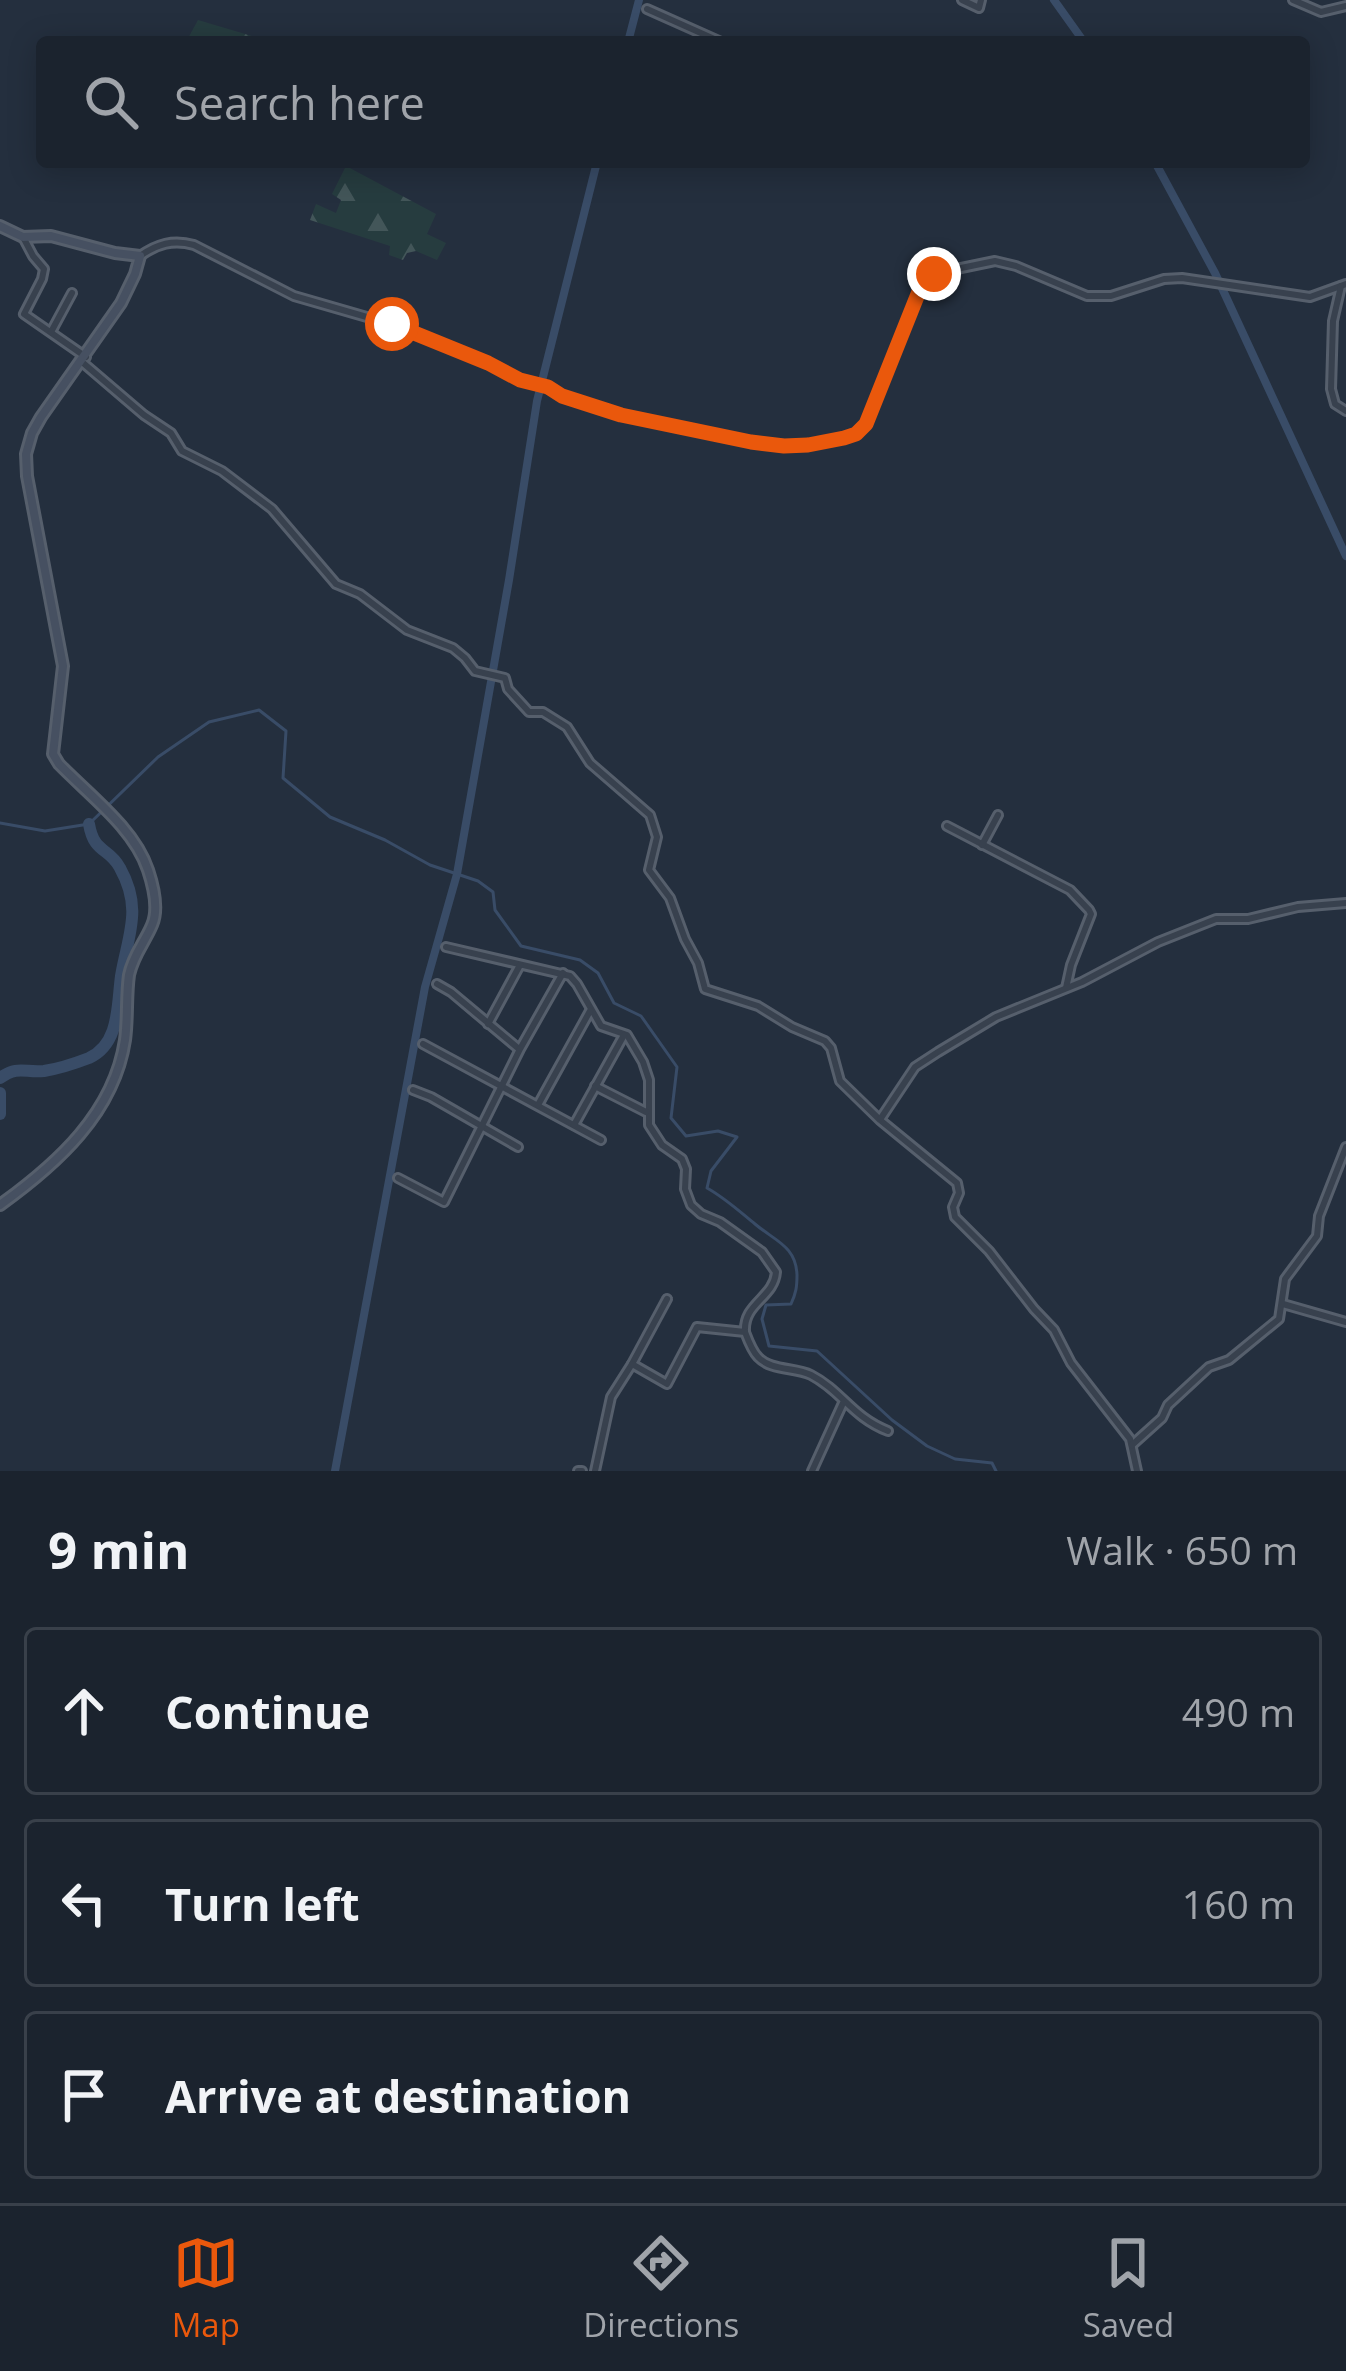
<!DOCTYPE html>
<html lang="en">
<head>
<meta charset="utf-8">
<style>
	:root { --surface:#1b232e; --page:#242b36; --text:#f1f3f6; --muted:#a0a4aa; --line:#39404a; --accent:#ea580c }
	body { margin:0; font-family:"Open Sans",sans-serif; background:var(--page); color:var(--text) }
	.stop { position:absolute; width:36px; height:36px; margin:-27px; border:9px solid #ea580c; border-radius:50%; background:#fff }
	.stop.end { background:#ea580c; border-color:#fff; box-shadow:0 3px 12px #0008 }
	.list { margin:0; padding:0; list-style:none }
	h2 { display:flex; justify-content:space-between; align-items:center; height:156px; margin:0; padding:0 48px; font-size:51px }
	h2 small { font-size:39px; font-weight:400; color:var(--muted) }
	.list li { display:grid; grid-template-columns:78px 1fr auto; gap:36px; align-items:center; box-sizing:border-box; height:168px; margin:0 24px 24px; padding:0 24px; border:3px solid var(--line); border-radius:12px }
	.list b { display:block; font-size:45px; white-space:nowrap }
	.list em { font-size:39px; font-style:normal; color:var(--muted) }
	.icon { flex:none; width:66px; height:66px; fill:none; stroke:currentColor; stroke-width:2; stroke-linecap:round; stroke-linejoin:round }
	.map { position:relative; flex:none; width:1346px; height:1471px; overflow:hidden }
	.search { position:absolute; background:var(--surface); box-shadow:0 6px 30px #0003; left:36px; right:36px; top:36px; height:132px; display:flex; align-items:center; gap:30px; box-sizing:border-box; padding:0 42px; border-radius:12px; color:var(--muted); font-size:45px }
	.sheet { height:732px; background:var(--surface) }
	nav { display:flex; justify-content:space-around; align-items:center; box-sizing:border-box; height:168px; border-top:3px solid var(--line); background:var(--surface); font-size:33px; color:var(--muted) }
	nav a { display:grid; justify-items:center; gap:6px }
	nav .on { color:var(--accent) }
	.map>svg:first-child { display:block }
</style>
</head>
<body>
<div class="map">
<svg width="1346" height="1471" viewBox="0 0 1346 1471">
	<defs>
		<pattern id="forest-firs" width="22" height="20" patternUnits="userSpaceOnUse" patternTransform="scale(3)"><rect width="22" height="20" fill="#263c3f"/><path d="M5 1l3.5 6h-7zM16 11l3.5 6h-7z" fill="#435659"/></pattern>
	</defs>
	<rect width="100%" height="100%" fill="#242f3e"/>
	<g fill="url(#forest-firs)">
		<polygon points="198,20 272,42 186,42"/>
		<polygon points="346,166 436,214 427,234 446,243 437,260 416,251 407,253 403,260 389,255 390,246 310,220 316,204 336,213 341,200 332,194"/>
	</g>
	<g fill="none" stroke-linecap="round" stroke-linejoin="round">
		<path stroke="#394c67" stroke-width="3" d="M0,823L45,831L89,824L158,757L209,722L259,710L286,731L283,778L330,817L385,840L430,865L478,881L493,892L495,910L521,946L580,960L598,973L614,1003L641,1016L677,1067L671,1118L686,1136L718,1131L737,1137L711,1171L707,1188C725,1198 739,1211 755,1224C775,1241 796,1246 797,1275C797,1287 796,1293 791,1304L766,1305L762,1319L769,1346L817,1351L892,1420L927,1446L955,1459L992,1463L996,1471"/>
		<g stroke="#394c67" stroke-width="8">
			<polyline points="1054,0 1084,42"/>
			<polyline points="628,42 639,0"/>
			<polyline points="1155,162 1215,273 1346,556"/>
			<polyline points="335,1471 425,987 457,874 509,580 537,401 597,162"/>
		</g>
		<g stroke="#394c67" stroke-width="12">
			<path d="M0,1078C19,1065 24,1073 44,1071C57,1069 76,1063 89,1058C120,1044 117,1005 121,976C128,935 143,909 120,868C109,847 94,854 89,824"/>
			<polyline points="0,1093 0,1114"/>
		</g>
		<defs>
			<g id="street">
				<polyline points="962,0 979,8 981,0"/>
				<polyline points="1293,0 1321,12 1346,6"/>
				<polyline points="647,9 721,42"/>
				<polyline points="23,237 33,256 44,269 42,279 24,314 86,357"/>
				<path d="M140,256C157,244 173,239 194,245L294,296L391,324L488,363L520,380L548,387L562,396L621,415L751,442L784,445H808L844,438L856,434L866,424L920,289L937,273L995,261L1016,266L1087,296H1111L1164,279L1182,278L1310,297L1346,284"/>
				<polyline points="1341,286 1333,321 1331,389 1335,404 1346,411"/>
				<polyline points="51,332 72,293"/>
				<polyline points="82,362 144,415 171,433 182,451 222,471 272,509 336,584 360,594 407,630 453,648 465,658 475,671 505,678 508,689 529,712 543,712 567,727 590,763 650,815 657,837 649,870 670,898 685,939 698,963 705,989 758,1006 792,1027 825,1041 831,1048 840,1081 880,1120 957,1183 959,1193 953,1207 955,1217 989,1251 1034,1309 1054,1330 1071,1363 1130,1439 1137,1471"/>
				<polyline points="947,826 1070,890 1089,910 1091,914 1071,965 1066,988"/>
				<polyline points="982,845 998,815"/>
				<path d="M446,947L570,976L577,984L601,1026L627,1035L643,1062L649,1080V1125L662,1145L682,1159L686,1169L685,1189L691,1205L701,1214L720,1222L762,1252L776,1272C774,1298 743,1303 745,1332"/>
				<polyline points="437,984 451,992 519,1049"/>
				<polyline points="488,1024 520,965"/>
				<polyline points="423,1044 601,1140"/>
				<polyline points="595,1086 646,1112"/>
				<polyline points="413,1090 431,1097 518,1147"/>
				<polyline points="538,1105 590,1011"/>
				<polyline points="881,1118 915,1067 938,1052 996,1017 1082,982 1158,942 1216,919 1248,919 1298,907 1346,903"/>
				<polyline points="574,1125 624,1035"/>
				<polyline points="398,1178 444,1202 520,1049 563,973"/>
				<polyline points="1283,1304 1346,1322"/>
				<polyline points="632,1364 667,1299"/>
				<polyline points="1132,1445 1162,1418 1168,1405 1209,1367 1229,1360 1279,1319 1285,1279 1317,1236 1319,1216 1346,1147"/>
				<polyline points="578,1471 582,1471"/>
				<path d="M595,1471L611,1397L632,1364L667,1384L697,1327L745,1332C748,1340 752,1351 758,1357C771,1371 795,1367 811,1375C842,1391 852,1417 888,1431"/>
				<polyline points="812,1471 843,1403"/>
			</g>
			<path id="secondary" d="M0,226L23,237L51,236L115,253L140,256L135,274L121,303L41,417L32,433L26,454L27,476L63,666L53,754L59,764C89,795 134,828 148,870C153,885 159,909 152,925C145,942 133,955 129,975C126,996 128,1018 125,1040C114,1113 57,1164 0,1205"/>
		</defs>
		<use href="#street" stroke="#565f6c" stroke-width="12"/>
		<use href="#secondary" stroke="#565f6c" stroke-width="14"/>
		<use href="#street" stroke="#38414e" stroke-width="6"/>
		<use href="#secondary" stroke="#465061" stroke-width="8"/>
	</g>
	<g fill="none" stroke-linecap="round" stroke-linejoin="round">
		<polyline stroke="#ea580c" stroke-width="15" points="392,324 488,363 520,380 548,387 562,396 621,415 751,442 784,446 808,445 844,438 856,434 866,424 920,289 934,274"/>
	</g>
</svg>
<div class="stop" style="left:392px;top:324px"></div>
<div class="stop end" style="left:934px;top:274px"></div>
<div class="search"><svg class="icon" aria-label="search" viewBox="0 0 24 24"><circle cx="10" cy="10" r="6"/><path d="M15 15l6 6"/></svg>Search here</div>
</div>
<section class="sheet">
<h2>9 min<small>Walk · 650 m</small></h2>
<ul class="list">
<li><svg class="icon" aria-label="ahead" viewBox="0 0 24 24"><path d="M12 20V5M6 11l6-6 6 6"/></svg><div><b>Continue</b></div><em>490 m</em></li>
<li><svg class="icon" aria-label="left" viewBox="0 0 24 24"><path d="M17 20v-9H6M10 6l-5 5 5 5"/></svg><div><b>Turn left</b></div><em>160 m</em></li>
<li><svg class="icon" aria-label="arrive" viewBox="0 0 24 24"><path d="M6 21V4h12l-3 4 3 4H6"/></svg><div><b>Arrive at destination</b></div></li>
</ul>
</section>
<nav>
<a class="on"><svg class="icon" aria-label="map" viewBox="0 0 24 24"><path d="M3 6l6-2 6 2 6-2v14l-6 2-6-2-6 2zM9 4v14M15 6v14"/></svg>Map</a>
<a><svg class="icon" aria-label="directions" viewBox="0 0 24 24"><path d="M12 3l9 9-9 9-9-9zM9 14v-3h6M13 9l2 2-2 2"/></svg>Directions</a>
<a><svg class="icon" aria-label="saved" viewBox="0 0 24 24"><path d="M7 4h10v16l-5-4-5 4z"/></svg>Saved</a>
</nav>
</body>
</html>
